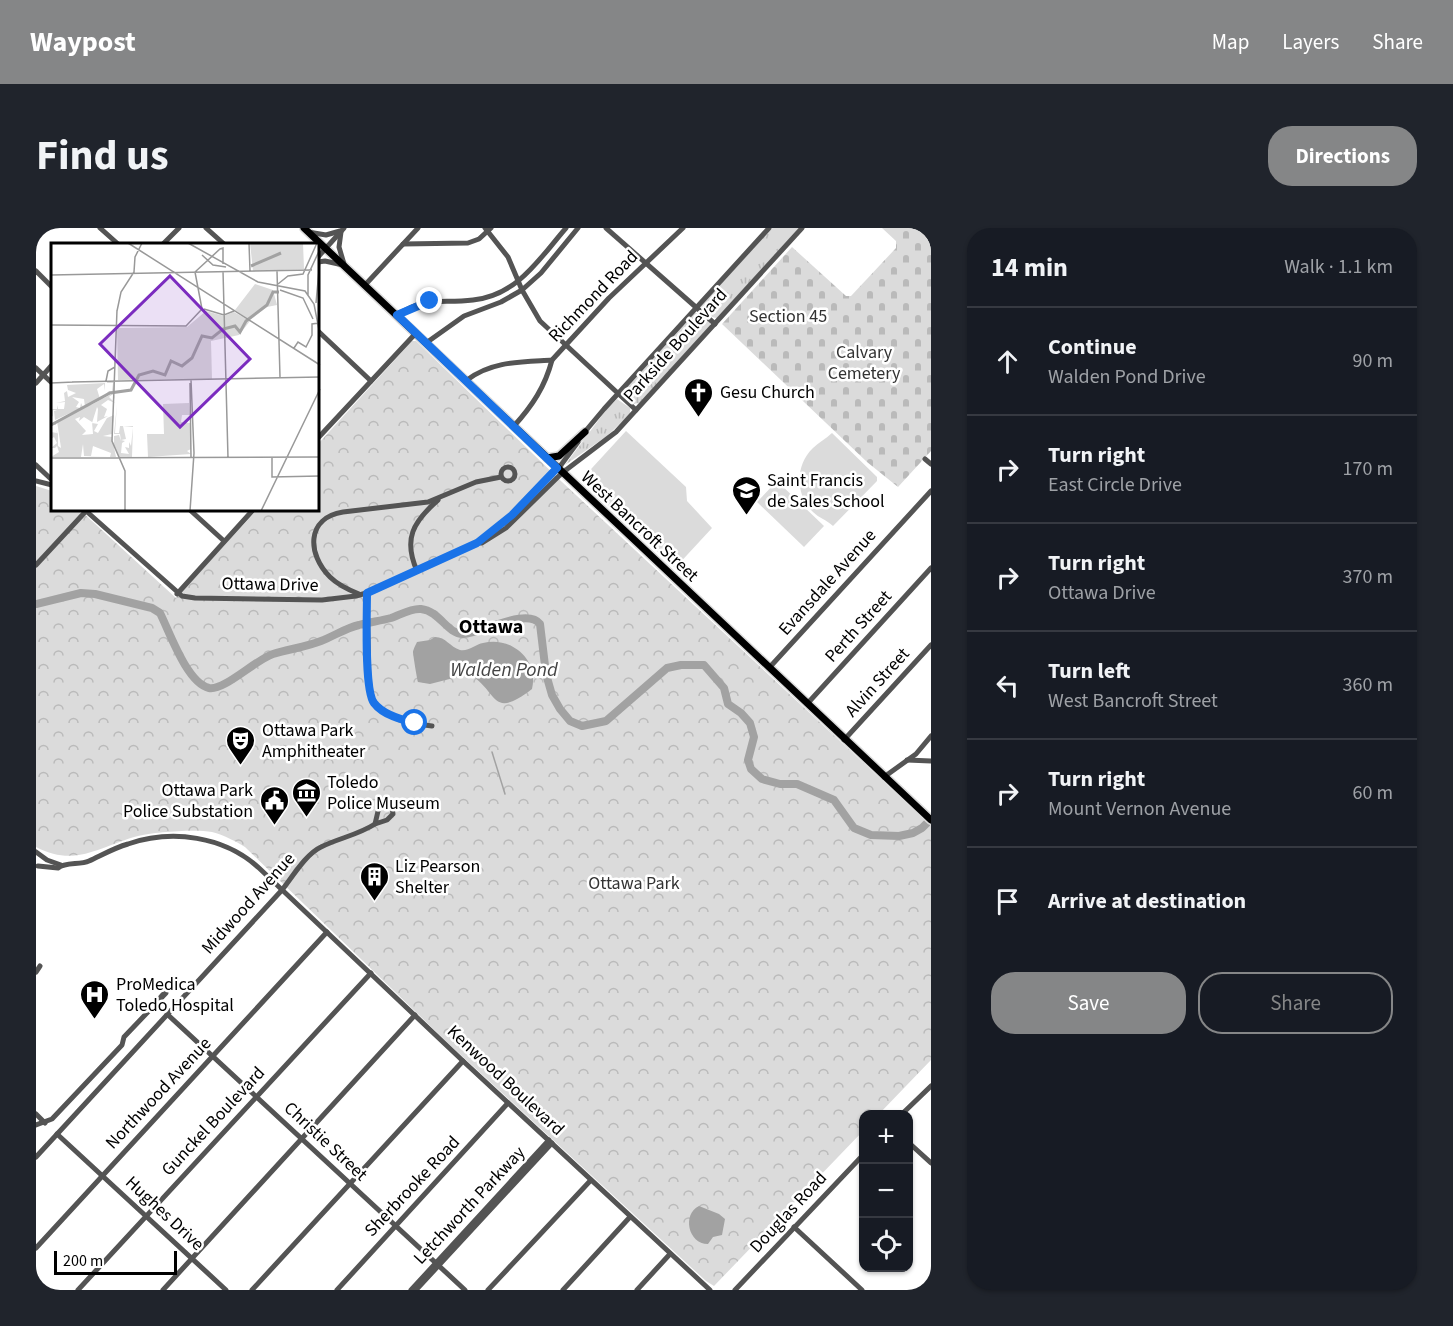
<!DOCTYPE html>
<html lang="en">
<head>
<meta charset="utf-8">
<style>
	:root { --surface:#171b24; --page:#20242c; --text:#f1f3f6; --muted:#9ea1a6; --line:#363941; --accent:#858687 }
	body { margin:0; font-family:"Source Sans 3",sans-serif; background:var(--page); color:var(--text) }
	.controls { position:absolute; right:18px; bottom:18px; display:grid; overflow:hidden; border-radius:12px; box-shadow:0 2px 4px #0004 }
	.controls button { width:54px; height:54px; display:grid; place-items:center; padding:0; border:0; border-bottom:2px solid var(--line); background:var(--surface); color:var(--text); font:30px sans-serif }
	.scale { position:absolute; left:18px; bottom:15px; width:123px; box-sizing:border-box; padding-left:6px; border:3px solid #000; border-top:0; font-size:16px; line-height:21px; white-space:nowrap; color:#000; -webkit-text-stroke:4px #fff; paint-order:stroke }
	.stop { position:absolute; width:18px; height:18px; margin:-14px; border:4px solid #1a73e8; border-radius:50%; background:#fff }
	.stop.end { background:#1a73e8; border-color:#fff; box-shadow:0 2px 6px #0008 }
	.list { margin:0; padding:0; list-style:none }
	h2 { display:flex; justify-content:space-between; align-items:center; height:78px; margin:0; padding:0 24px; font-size:26px }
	h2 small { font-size:20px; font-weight:400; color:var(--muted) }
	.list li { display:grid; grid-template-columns:39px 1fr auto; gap:18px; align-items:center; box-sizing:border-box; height:108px; padding:0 24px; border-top:2px solid var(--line) }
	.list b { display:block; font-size:22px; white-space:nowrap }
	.list p { margin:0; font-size:20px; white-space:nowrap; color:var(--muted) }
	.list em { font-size:20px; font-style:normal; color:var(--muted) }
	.actions { display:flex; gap:12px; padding:18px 24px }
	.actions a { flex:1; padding:14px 0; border:2px solid var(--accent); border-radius:24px; text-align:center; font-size:21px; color:var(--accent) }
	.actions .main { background:var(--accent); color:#fff }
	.icon { flex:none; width:33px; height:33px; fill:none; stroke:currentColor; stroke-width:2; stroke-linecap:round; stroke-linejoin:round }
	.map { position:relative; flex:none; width:895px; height:1062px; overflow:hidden; border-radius:24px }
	header { display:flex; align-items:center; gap:36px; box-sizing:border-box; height:84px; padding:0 30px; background:var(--accent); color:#fff }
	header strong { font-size:28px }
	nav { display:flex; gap:33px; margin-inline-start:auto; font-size:21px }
	.intro { display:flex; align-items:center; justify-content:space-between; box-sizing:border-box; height:144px; padding:0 36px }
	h1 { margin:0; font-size:42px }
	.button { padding:15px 27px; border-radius:24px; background:var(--accent); color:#fff; font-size:21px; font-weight:700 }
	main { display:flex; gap:36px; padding:0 36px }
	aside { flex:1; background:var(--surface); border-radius:24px; box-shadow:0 2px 4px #0004 }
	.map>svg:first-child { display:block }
</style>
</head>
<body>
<header>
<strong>Waypost</strong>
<nav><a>Map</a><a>Layers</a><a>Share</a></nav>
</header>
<div class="intro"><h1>Find us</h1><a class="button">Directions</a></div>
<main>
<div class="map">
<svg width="895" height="1062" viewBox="0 0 895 1062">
	<defs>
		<pattern id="grass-tufts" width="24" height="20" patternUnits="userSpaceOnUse" patternTransform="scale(1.5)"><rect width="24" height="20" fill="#dbdbdb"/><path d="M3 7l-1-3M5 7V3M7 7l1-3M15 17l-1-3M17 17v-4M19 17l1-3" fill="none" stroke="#bababa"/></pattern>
		<pattern id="cemetery-stones" width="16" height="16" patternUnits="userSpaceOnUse" patternTransform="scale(1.5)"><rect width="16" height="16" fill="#dbdbdb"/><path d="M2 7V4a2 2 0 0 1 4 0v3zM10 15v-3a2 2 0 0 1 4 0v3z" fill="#bababa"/></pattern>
		<pattern id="park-crowns" width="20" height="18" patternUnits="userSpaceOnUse" patternTransform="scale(1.5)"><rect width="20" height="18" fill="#dbdbdb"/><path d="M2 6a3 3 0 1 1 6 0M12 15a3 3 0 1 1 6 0" fill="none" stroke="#bababa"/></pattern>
	</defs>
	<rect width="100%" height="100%" fill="#fff"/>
	<g fill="url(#grass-tufts)">
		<path d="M736,0H763L681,90C675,90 666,84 665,78Z"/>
		<polygon points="659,85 662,85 674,95 674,98 603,175 597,176 587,167 587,164"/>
		<polygon points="581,171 594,180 594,186 571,208 529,237 570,182"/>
	</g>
	<polygon fill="url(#cemetery-stones)" points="846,0 895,0 895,223 862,259 831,234 686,96 756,19 810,68 815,68 860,20 860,13"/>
	<path fill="url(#park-crowns)" d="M376,113H380L526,254L895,598V832L843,886H828L827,903L678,1058L670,1053L415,818L209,619C199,613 188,607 176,604C159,601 118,604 102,608C64,618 40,640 0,619V258L16,263V282H44L140,370L221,282H282V216Z"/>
	<g fill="#dbdbdb">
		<polygon points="590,203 650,259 651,273 676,300 639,340 545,252"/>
		<path d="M796,205L841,249V253L797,298C791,292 783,290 777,284C759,267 759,237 777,220C783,214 790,211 796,205Z"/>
		<polygon points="741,253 788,298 768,319 721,274"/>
	</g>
	<g fill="#a2a2a2">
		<path d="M399,409C410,409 414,419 424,422C432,424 440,416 447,415C475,408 503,431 496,461C454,493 463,463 433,446L394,456L382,454C381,451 377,426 377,424C377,422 380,416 381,414L394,412Z"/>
		<path d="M663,978L683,986L689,991L686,1007L677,1009L672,1016C652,1016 646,986 663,978Z"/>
	</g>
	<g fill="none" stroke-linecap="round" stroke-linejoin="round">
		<polyline stroke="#a2a2a2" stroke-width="1.5" points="456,524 469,566"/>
		<path stroke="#a2a2a2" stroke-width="8" d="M0,376L45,365L59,366L116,380L124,385C134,405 151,455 173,460C188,463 219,432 237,426C253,421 270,419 285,413C298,408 310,400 323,397C334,394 344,393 355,390C364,387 375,380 385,381C404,383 411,406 427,406C447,405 491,379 504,396L510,446L516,467L524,481L534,493L546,498L570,493L631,440L645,437H668L688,460L692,476L705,485L714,495L718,509L712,532L715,541L726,551L744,556H761L798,572L818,600L835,607L863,608L877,605L886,600L895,591"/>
		<defs>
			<g id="major">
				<polyline points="268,0 895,592"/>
				<polyline points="511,230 523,228 549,204"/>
			</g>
		</defs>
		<use href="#major" stroke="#dbdbdb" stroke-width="10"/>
		<g stroke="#545454" stroke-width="5">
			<polyline points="64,0 82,16"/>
			<polyline points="170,0 188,16"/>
			<polyline points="449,0 472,29 486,62 504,93 600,182"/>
			<polyline points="570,0 679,96"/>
			<polyline points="272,4 290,7 304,3"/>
			<polyline points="305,4 303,19 308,36"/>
			<polyline points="127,16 143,0"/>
			<polyline points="367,16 432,15 443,11 455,0"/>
			<polyline points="282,29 308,0"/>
			<polyline points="282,34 289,33 307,37"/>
			<polyline points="0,43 16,59"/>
			<polyline points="329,57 382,0"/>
			<path d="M361,87C392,67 404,76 437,72C482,67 503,31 530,0"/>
			<polyline points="282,103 335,153"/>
			<polyline points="390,115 428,88 465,74 486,62 505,45 542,0"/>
			<polyline points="0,140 16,155"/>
			<path d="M431,152C456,133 485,134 516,132L573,70L647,0"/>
			<polyline points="0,155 16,137"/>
			<path d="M478,198C496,178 509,159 516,132"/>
			<polyline points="547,206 568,181 733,0"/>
			<polyline points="282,210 380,105"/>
			<polyline points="889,231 895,236"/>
			<polyline points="0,237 16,252"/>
			<circle cx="472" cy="246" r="7"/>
			<polyline points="522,241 542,214"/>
			<polyline points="0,253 16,257"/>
			<polyline points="49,282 146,368 159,370 286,372 320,368 337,363 441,315 446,315 470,300 526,245 580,204 766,0"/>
			<polyline points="154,282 188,313"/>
			<polyline points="441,315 476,287 521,240"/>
			<polyline points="0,337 51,282"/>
			<path d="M381,343C367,311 377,294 402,272"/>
			<path d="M331,365L333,459C337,489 371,495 396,498"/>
			<polyline points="141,366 217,282"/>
			<path d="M323,366C313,362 302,357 294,349C271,326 270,290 307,284L392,274L440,254L465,249"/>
			<polyline points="733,440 895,263"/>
			<polyline points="771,476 895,340"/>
			<polyline points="808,512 895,417"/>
			<polyline points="871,532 895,533"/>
			<polyline points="848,549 880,526 895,508"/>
			<polygon points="349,575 356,579 357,586 351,592 339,596 343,579"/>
			<polyline points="0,624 11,632 25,637"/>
			<path d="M2,638L22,640C29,634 44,637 53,633C66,627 78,620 92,616C136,601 188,608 223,640L427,833L674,1062"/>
			<polyline points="0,744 4,738"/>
			<polyline points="130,763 138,754"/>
			<polyline points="131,786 429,1062"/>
			<polyline points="0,886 9,895"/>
			<polyline points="866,886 895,858"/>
			<polyline points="0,897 16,891 86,817 88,809 130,765 130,763 124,770"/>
			<polyline points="21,906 190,1062"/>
			<polyline points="872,914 895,935"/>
			<path d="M0,929L246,662C257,648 270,626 285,619C303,610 322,607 339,596"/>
			<polyline points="758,999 826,1062"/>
			<polyline points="0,1020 291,704"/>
			<polyline points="42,1062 335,745"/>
			<polyline points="127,1062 379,787"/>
			<polyline points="216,1062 427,833"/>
			<polyline points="301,1062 472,875"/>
			<polyline points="375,1062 513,912"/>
			<polyline points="380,1062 516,915"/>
			<polyline points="452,1062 555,952"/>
			<polyline points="527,1062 594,989"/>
			<polyline points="601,1062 634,1026"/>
			<polyline points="699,1062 828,926"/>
		</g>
		<use href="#major" stroke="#000" stroke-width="7"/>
	</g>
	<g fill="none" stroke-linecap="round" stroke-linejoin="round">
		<path stroke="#1a73e8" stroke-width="8" d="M379,495C366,492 347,487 338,475C328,462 331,385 331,365L441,315L476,287L521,240L361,87L394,73"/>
	</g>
	<defs>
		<symbol id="church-pin" viewBox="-11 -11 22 30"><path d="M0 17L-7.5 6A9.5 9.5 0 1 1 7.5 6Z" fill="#000" stroke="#fff"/><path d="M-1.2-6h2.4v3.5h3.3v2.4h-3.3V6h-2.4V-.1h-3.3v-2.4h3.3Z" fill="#fff"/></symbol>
		<symbol id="school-pin" viewBox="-11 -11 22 30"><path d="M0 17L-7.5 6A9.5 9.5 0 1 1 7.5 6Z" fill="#000" stroke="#fff"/><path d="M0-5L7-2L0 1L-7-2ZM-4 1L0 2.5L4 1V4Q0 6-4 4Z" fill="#fff"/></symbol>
		<symbol id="theatre-pin" viewBox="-11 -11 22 30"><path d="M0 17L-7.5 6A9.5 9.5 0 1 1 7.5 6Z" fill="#000" stroke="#fff"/><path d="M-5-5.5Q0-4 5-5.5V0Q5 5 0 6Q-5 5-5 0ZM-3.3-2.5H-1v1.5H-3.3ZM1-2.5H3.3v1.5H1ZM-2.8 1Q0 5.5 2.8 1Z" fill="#fff"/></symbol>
		<symbol id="museum-pin" viewBox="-11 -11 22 30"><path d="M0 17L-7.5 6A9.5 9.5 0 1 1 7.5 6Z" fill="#000" stroke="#fff"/><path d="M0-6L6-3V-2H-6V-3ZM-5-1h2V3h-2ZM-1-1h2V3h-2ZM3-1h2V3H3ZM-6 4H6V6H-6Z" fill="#fff"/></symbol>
		<symbol id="civic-pin" viewBox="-11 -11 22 30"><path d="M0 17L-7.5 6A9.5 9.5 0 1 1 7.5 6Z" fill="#000" stroke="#fff"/><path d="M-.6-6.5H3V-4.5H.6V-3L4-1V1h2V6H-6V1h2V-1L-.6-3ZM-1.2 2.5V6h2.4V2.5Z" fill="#fff"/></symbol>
		<symbol id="building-pin" viewBox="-11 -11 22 30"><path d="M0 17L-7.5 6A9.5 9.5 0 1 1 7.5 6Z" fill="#000" stroke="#fff"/><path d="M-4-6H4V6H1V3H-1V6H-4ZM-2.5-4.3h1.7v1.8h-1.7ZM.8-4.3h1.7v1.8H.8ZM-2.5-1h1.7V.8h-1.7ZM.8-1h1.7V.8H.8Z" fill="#fff"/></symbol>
		<symbol id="hospital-pin" viewBox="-11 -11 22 30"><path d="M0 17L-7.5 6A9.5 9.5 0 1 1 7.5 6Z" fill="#000" stroke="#fff"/><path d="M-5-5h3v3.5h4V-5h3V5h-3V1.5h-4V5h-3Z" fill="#fff"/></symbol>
	</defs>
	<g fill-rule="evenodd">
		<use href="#church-pin" x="646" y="148" width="33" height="45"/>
		<use href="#school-pin" x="694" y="246" width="33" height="45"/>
		<use href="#theatre-pin" x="188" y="496" width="33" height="45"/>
		<use href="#museum-pin" x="254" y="548" width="33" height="45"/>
		<use href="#civic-pin" x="222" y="556" width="33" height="45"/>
		<use href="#building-pin" x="322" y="632" width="33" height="45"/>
		<use href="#hospital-pin" x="42" y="750" width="33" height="45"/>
	</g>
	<g text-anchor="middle" stroke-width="5" stroke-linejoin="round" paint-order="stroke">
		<g font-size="18" fill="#000" stroke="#fff">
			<text transform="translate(557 68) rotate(-46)" y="6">Richmond Road</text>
			<text transform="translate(639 117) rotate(-48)" y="6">Parkside Boulevard</text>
			<text transform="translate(604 298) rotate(43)" y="6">West Bancroft Street</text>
			<text transform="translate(791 354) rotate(-48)" y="6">Evansdale Avenue</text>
			<text transform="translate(234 356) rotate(1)" y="6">Ottawa Drive</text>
			<text transform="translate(822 398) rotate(-48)" y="6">Perth Street</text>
			<text transform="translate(841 454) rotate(-48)" y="6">Alvin Street</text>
			<text transform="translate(212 675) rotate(-48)" y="6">Midwood Avenue</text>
			<text transform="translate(470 852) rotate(43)" y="6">Kenwood Boulevard</text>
			<text transform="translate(122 865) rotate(-47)" y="6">Northwood Avenue</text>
			<text transform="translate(177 893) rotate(-47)" y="6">Gunckel Boulevard</text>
			<text transform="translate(290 913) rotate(43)" y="6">Christie Street</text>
			<text transform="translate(376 958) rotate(-47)" y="6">Sherbrooke Road</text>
			<text transform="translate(433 977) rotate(-47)" y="6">Letchworth Parkway</text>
			<text transform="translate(752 984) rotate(-47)" y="6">Douglas Road</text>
			<text transform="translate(129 985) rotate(43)" y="6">Hughes Drive</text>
		</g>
		<g font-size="18" fill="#323232" stroke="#fff">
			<text x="752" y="94">Section 45</text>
			<text x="828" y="130">Calvary<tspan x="828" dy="21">Cemetery</tspan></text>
			<text x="598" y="661">Ottawa Park</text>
		</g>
		<g font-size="18" fill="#000" stroke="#fff" text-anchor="start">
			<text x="684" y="170">Gesu Church</text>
			<text x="731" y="258">Saint Francis<tspan x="731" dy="21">de Sales School</tspan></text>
			<text x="226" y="508">Ottawa Park<tspan x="226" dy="21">Amphitheater</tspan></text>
			<text x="291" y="560">Toledo<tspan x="291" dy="21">Police Museum</tspan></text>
			<text x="217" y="568" text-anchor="end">Ottawa Park<tspan x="217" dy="21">Police Substation</tspan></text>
			<text x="359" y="644">Liz Pearson<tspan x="359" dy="21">Shelter</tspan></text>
			<text x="80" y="762">ProMedica<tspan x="80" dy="21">Toledo Hospital</tspan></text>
		</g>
		<g font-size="20" font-weight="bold" fill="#000" stroke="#fff">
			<text x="455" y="405">Ottawa</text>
		</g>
		<g font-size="20" font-style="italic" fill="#434343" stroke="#fff">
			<text x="468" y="448">Walden Pond</text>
		</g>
	</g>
	<g transform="translate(15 15)">
		<rect width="268" height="268" fill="#fff"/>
		<path d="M56,139H64V148L55,151L51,156L42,161L34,164L33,156L21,154L28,159L25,164L29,165L30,160L32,164L4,177L3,168L6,167H2V173L0,174V166H6L7,162V166H13L14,159L5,160L14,158L13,150L16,148L17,154L25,150L17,147L16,142L54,140V148L53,141L46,146L49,156L58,148H61L62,140H56V148ZM63,150L64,157L62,151L51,159L58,154L64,160L57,157L50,162L56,166L53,174L57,173L46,179L47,166L46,164L41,180L47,181L43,188L47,190L56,175L63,172L61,191L52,193L61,194L65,214H59L60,210L42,203L40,213L58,214L33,213L32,201L30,214H0L8,209L6,203L4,205H0L6,200L3,194L0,196V189L6,190L5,187V182H1L5,179V187L7,191V203L10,205L6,178ZM29,174L28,178L33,174L41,179L42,191L31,192L35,188L24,176ZM66,161L64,190H68L69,183H82L81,214H68L63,203V193L68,192L70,198L69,191H63ZM72,183L82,184L80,203L78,199V205L74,204L78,211L70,210L71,200L74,198L70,197L75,196Z" fill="#dbdbdb" fill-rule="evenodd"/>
		<path d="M199,0H252L253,26L202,28ZM138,160L139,172H131L130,179L139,180L140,206L136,208L140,211L97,214L96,191H113L112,161Z" fill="#dbdbdb"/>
		<path d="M204,41L222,47L226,62L216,64L199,77L184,67ZM155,68L173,73L183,69L199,78L188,92L160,98L161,136L67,137L66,85L136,84Z" fill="#dbdbdb"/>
		<path fill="none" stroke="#a2a2a2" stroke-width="3" d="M200,23L230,10M0,182L59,150L80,147L88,132L102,128L114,132L120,118L131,123L141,115L151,93L161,95L172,86L184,83L189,89L195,78L216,62L222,49H228"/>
		<path fill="none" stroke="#999" stroke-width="1.5" d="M77,0L269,122M137,0L207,39L254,48L263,61L269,92M198,0L199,28M151,12L162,22L175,24M172,28L177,215M226,28L229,134M144,29L151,66M144,29L169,6L172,5V21M0,32L261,27M227,41L237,33L252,31L266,0M229,47L252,55L262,76M257,52V32L269,6M265,60L269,16M153,66L173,72L183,68M66,67L61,198L74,228V268M66,68L70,49L83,29L84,14L91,0M0,82L135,83L151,66M243,105L247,99L255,104L261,92V81L268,80M55,138L57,128L64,124M21,139L269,134M0,140L23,139M139,140L140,214M221,214V234L269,233M0,215L269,214M139,268L143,210L140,137M210,268L269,146"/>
		<path fill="#7b2cbf" fill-opacity="0.15" stroke="#7b2cbf" stroke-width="3" d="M119,33L199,116L129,184L49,101Z"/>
		<rect width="268" height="268" fill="none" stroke="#000" stroke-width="3"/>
	</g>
</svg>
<div class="controls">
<button>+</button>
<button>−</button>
<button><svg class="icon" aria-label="locate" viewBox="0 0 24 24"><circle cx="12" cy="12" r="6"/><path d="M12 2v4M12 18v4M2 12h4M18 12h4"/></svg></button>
</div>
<div class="scale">200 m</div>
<div class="stop" style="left:379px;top:495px"></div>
<div class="stop end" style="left:394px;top:73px"></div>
</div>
<aside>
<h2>14 min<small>Walk · 1.1 km</small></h2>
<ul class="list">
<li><svg class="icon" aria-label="ahead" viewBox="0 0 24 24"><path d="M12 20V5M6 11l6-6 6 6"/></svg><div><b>Continue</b><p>Walden Pond Drive</p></div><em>90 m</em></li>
<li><svg class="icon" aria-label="right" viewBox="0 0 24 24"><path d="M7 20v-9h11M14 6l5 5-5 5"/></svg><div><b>Turn right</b><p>East Circle Drive</p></div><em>170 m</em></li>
<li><svg class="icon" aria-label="right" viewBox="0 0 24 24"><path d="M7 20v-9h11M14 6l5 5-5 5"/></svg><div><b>Turn right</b><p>Ottawa Drive</p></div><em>370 m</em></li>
<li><svg class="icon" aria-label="left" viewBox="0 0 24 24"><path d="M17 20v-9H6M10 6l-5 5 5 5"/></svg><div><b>Turn left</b><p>West Bancroft Street</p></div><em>360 m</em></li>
<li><svg class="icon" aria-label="right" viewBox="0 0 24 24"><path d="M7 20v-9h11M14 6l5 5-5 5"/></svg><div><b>Turn right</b><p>Mount Vernon Avenue</p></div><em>60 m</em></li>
<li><svg class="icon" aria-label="arrive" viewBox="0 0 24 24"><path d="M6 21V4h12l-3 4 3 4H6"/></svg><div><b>Arrive at destination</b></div></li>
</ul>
<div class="actions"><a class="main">Save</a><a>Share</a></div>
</aside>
</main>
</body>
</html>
